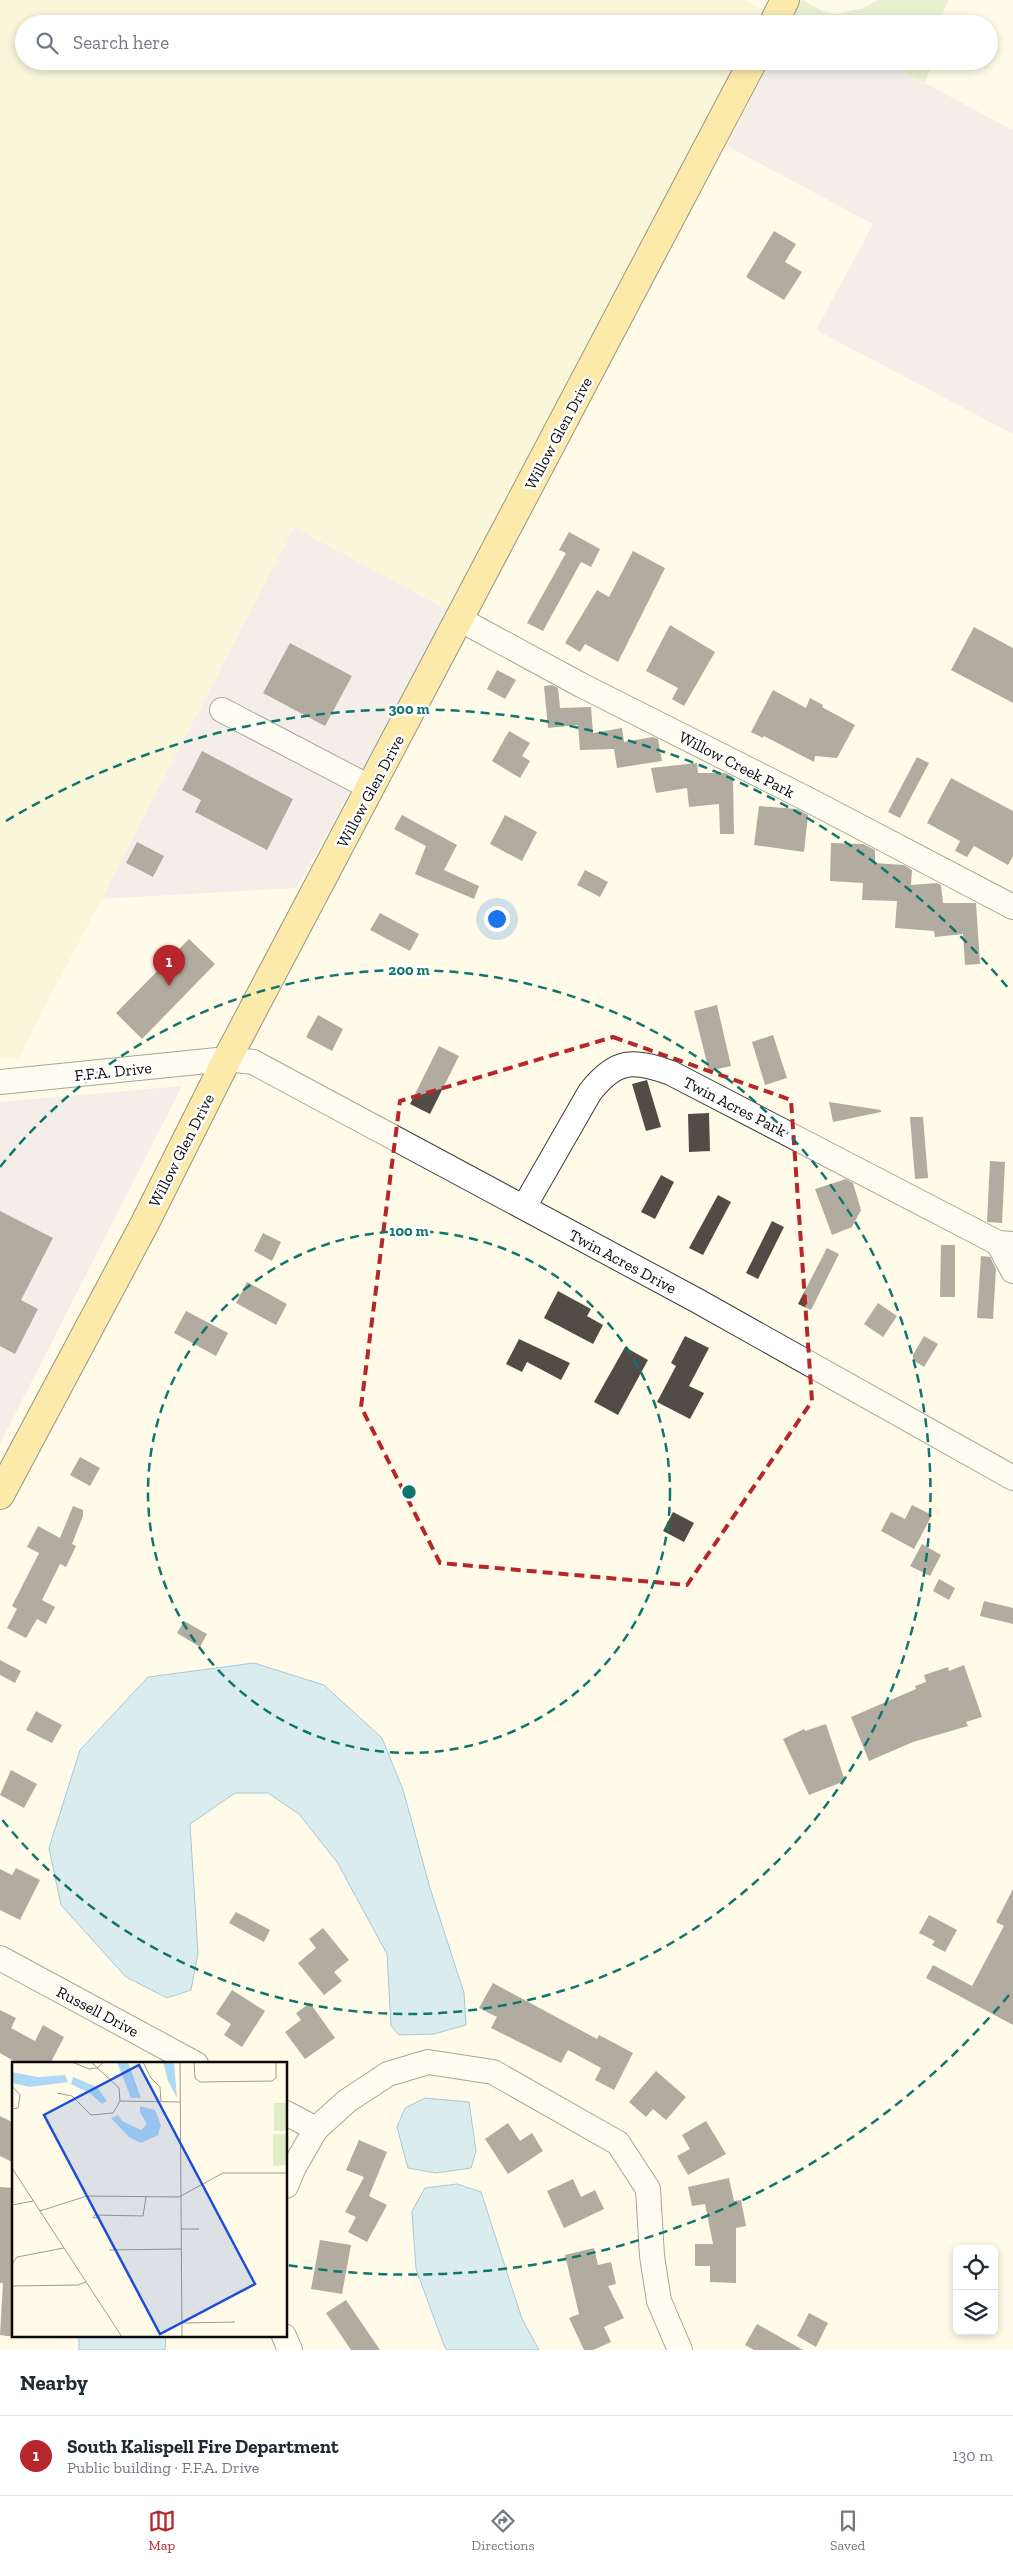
<!DOCTYPE html>
<html lang="en">
<head>
<meta charset="utf-8">
<style>
	:root { --surface:#fff; --page:#f6f6f7; --text:#1f2937; --muted:#747a83; --line:#e0e1e3; --accent:#b6262a }
	body { margin:0; font-family:"Zilla Slab",serif; background:var(--page); color:var(--text) }
	.controls { position:absolute; right:15px; bottom:15px; display:grid; overflow:hidden; border-radius:8px; box-shadow:0 2px 8px #0003 }
	.controls button { width:45px; height:45px; display:grid; place-items:center; padding:0; border:0; border-bottom:1px solid var(--line); background:var(--surface); color:var(--text); font:25px sans-serif }
	.you { position:absolute; left:496px; top:918px; width:18px; height:18px; margin:-12px; border:4px solid #fff; border-radius:50%; background:#1a73e8; box-shadow:0 0 0 8px #1a73e833 }
	.badge { display:grid; place-items:center; width:32px; height:32px; border-radius:50%; background:var(--accent); color:#fff; font-size:16px; font-weight:700 }
	.pin { position:absolute; translate:-50% -41px; filter:drop-shadow(0 1px 2px #0008) }
	.pin::after { content:''; position:absolute; top:26px; width:18px; height:15px; background:inherit; clip-path:polygon(0 0,100% 0,50% 100%) }
	.list { margin:0; padding:0; list-style:none }
	h2 { display:flex; justify-content:space-between; align-items:center; height:65px; margin:0; padding:0 20px; font-size:21px }
	h2 small { font-size:16px; font-weight:400; color:var(--muted) }
	.list li { display:grid; grid-template-columns:32px 1fr auto; gap:15px; align-items:center; box-sizing:border-box; height:80px; padding:0 20px; border-top:1px solid var(--line) }
	.list b { display:block; font-size:19px; white-space:nowrap }
	.list p { margin:0; font-size:16px; white-space:nowrap; color:var(--muted) }
	.list em { font-size:16px; font-style:normal; color:var(--muted) }
	.icon { flex:none; width:28px; height:28px; fill:none; stroke:currentColor; stroke-width:2; stroke-linecap:round; stroke-linejoin:round }
	.map { position:relative; flex:none; width:1013px; height:2350px; overflow:hidden }
	.search { position:absolute; background:var(--surface); box-shadow:0 2px 8px #0003; left:15px; right:15px; top:15px; height:55px; display:flex; align-items:center; gap:12px; box-sizing:border-box; padding:0 18px; border-radius:28px; color:var(--muted); font-size:19px }
	.sheet { height:145px; background:var(--surface) }
	nav { display:flex; justify-content:space-around; align-items:center; box-sizing:border-box; height:70px; border-top:1px solid var(--line); background:var(--surface); font-size:14px; color:var(--muted) }
	nav a { display:grid; justify-items:center; gap:2px }
	nav .on { color:var(--accent) }
	.map>svg:first-child { display:block }
</style>
</head>
<body>
<div class="map">
<svg width="1013" height="2350" viewBox="0 0 1013 2350">
	<rect width="100%" height="100%" fill="#fffbe8"/>
	<g fill="#e8dee9">
		<polygon points="794,14 813,24 788,24"/>
		<polygon points="770,61 883,61 1013,130 1013,434 816,330 873,224 727,146"/>
		<polygon points="294,527 450,611 297,888 101,899"/>
		<polygon points="182,1086 0,1444 0,1102"/>
	</g>
	<polygon fill="#f3f0c9" points="0,0 744,0 763,10 756,24 24,24 24,61 737,61 450,611 294,527 19,1058 0,1059"/>
	<g fill="#cde7b3">
		<polygon points="803,0 824,12 837,14 863,8 878,0 948,0 939,24 813,24 794,14 800,1"/>
		<polygon points="883,61 933,61 925,83"/>
	</g>
	<g fill="#aed9f5" stroke="#368cca">
		<polygon points="254,1663 324,1685 382,1738 403,1790 430,1888 464,1993 466,2025 434,2034 399,2035 391,2026 387,1954 337,1862 299,1814 268,1793 235,1793 190,1824 198,1953 191,1990 167,1998 126,1977 61,1905 49,1848 80,1750 148,1677"/>
		<polygon points="425,2098 469,2102 476,2151 471,2168 436,2173 408,2168 397,2127 405,2108"/>
		<polygon points="457,2184 481,2192 522,2319 539,2350 447,2350 445,2348 416,2269 412,2211 425,2188"/>
		<polygon points="79,2336 166,2336 165,2350 79,2350"/>
	</g>
	<g fill="#524c47">
		<polygon points="774,231 796,244 785,262 802,272 784,300 746,277"/>
		<polygon points="569,532 600,549 591,567 581,562 543,631 527,623 566,553 559,550"/>
		<polygon points="633,551 665,568 618,662 585,644 580,652 565,643 597,590 609,597"/>
		<polygon points="670,625 715,652 684,706 672,699 678,688 646,671"/>
		<polygon points="974,627 1013,648 1013,703 951,670"/>
		<polygon points="290,643 352,676 325,726 263,693"/>
		<polygon points="497,670 516,680 505,699 487,689"/>
		<polygon points="552,685 558,688 560,708 591,707 593,733 622,728 624,742 653,737 658,739 662,761 617,768 614,749 580,750 578,725 548,728 544,686"/>
		<polygon points="773,690 806,708 810,698 823,705 822,707 855,725 837,758 815,756 814,762 764,736 763,738 751,732"/>
		<polygon points="509,731 530,743 522,756 530,761 520,778 492,761"/>
		<polygon points="202,751 293,799 267,850 195,812 201,800 182,790"/>
		<polygon points="917,757 929,763 900,818 888,812"/>
		<polygon points="697,763 698,773 725,773 733,777 734,834 720,834 719,804 689,807 687,788 656,793 651,768"/>
		<polygon points="951,778 1013,811 1013,856 1008,865 974,846 967,857 955,851 960,841 927,823"/>
		<polygon points="759,806 797,809 808,815 804,852 754,845"/>
		<polygon points="402,815 457,845 444,870 479,886 474,899 415,874 426,846 394,829"/>
		<polygon points="505,815 537,832 522,861 490,844"/>
		<polygon points="137,842 164,856 153,877 126,863"/>
		<polygon points="831,843 863,844 875,850 875,863 904,865 912,870 911,885 937,883 941,885 943,903 976,903 980,964 965,965 963,934 935,937 934,931 895,928 897,901 862,900 863,883 830,881"/>
		<polygon points="585,870 608,882 600,897 577,885"/>
		<polygon points="380,913 419,934 410,951 370,930"/>
		<polygon points="189,939 215,964 142,1039 116,1013"/>
		<polygon points="717,1005 731,1066 709,1071 694,1011"/>
		<polygon points="318,1015 343,1029 332,1051 306,1037"/>
		<polygon points="773,1035 787,1078 765,1085 752,1042"/>
		<polygon points="439,1046 459,1056 430,1114 410,1104"/>
		<polygon points="647,1080 661,1127 646,1131 632,1084"/>
		<polygon points="829,1102 881,1110 881,1112 833,1122"/>
		<polygon points="709,1113 710,1151 689,1152 688,1114"/>
		<polygon points="910,1117 923,1117 928,1178 915,1179"/>
		<polygon points="990,1161 1005,1162 1002,1223 987,1222"/>
		<polygon points="661,1175 674,1182 655,1219 641,1212"/>
		<polygon points="846,1179 853,1183 861,1210 852,1227 832,1235 815,1189"/>
		<polygon points="718,1195 731,1202 703,1255 689,1248"/>
		<polygon points="0,1211 53,1238 21,1300 38,1309 15,1354 0,1346"/>
		<polygon points="772,1221 784,1227 758,1279 746,1273"/>
		<polygon points="263,1233 281,1242 272,1261 254,1251"/>
		<polygon points="941,1245 955,1245 955,1297 940,1297"/>
		<polygon points="827,1248 839,1254 811,1310 798,1304"/>
		<polygon points="981,1256 990,1257 996,1269 993,1319 977,1318"/>
		<polygon points="247,1282 287,1304 276,1325 236,1303"/>
		<polygon points="558,1291 591,1309 587,1316 603,1325 593,1344 544,1318"/>
		<polygon points="878,1303 897,1316 883,1337 864,1324"/>
		<polygon points="186,1311 228,1333 216,1356 174,1333"/>
		<polygon points="685,1336 709,1348 689,1386 704,1393 690,1419 657,1402 676,1366 671,1363"/>
		<polygon points="924,1336 938,1344 924,1367 913,1360 913,1355"/>
		<polygon points="519,1339 570,1363 561,1380 527,1362 522,1372 506,1364"/>
		<polygon points="625,1347 648,1360 618,1415 594,1402"/>
		<polygon points="80,1457 100,1468 90,1486 70,1475"/>
		<polygon points="912,1505 932,1515 914,1549 881,1531 891,1512 905,1519"/>
		<polygon points="73,1506 83,1510 83,1516 72,1544 76,1546 66,1567 60,1564 42,1600 55,1607 46,1624 37,1619 26,1638 7,1628 17,1609 12,1606 39,1553 27,1547 38,1526 60,1538"/>
		<polygon points="673,1512 694,1523 684,1542 663,1531"/>
		<polygon points="922,1544 941,1555 930,1576 910,1566"/>
		<polygon points="939,1579 955,1588 949,1600 933,1591"/>
		<polygon points="984,1601 1013,1608 1013,1624 980,1616"/>
		<polygon points="184,1621 207,1634 200,1647 177,1633"/>
		<polygon points="0,1660 21,1671 15,1683 0,1675"/>
		<polygon points="964,1665 982,1717 966,1722 968,1726 913,1742 869,1761 851,1717 916,1689 915,1686 926,1682 924,1675 948,1667 949,1671"/>
		<polygon points="36,1711 62,1725 52,1743 26,1730"/>
		<polygon points="826,1724 845,1781 809,1795 783,1739 804,1729 805,1731"/>
		<polygon points="11,1770 37,1784 24,1808 0,1795"/>
		<polygon points="16,1868 40,1880 20,1920 0,1910 0,1869 12,1875"/>
		<polygon points="1013,1889 1013,2025 926,1978 933,1965 972,1986 1004,1926 996,1922"/>
		<polygon points="236,1912 270,1930 264,1942 229,1923"/>
		<polygon points="929,1915 957,1930 945,1952 932,1945 935,1941 919,1933"/>
		<polygon points="323,1928 349,1960 334,1972 342,1981 324,1995 298,1963 316,1948 309,1939"/>
		<polygon points="493,1983 597,2039 599,2035 633,2053 614,2090 595,2080 601,2068 568,2050 561,2063 491,2028 497,2017 479,2008"/>
		<polygon points="232,1990 265,2011 242,2047 224,2035 231,2024 216,2014"/>
		<polygon points="310,2003 335,2038 305,2059 285,2032 301,2020 296,2013"/>
		<polygon points="0,2010 16,2018 11,2028 35,2041 43,2025 64,2037 50,2064 19,2064 0,2053"/>
		<polygon points="656,2071 686,2097 666,2120 653,2109 646,2117 629,2102"/>
		<polygon points="0,2116 14,2123 14,2163 0,2156"/>
		<polygon points="706,2121 726,2154 688,2175 677,2156 690,2149 682,2135"/>
		<polygon points="508,2123 520,2141 532,2133 543,2151 508,2174 485,2139"/>
		<polygon points="359,2140 387,2152 369,2196 387,2205 367,2242 348,2232 356,2217 345,2212 364,2177 346,2170"/>
		<polygon points="729,2178 734,2201 741,2200 746,2226 736,2228 736,2283 710,2282 710,2266 695,2266 695,2244 713,2244 705,2204 692,2206 688,2187"/>
		<polygon points="573,2179 581,2197 595,2190 604,2209 564,2228 547,2191"/>
		<polygon points="0,2187 14,2188 14,2337 0,2335 3,2283 0,2283"/>
		<polygon points="320,2240 351,2245 342,2294 311,2289"/>
		<polygon points="594,2248 598,2265 611,2262 616,2284 608,2286 624,2318 604,2327 611,2342 593,2350 584,2350 569,2318 579,2314 565,2255"/>
		<polygon points="346,2300 380,2350 351,2350 326,2313"/>
		<polygon points="809,2313 828,2323 816,2347 797,2336"/>
		<polygon points="757,2324 803,2350 754,2350 745,2345"/>
	</g>
	<g fill="none" stroke-linecap="round" stroke-linejoin="round">
		<defs>
			<g id="minor">
				<polyline points="461,620 581,685 809,800 1013,907"/>
				<polyline points="222,710 371,788"/>
				<polyline points="0,1082 227,1059 253,1062 696,1300 1013,1478"/>
				<path d="M524,1207L590,1092C616,1059 633,1059 671,1073L998,1243L1013,1244"/>
				<polyline points="998,1243 1013,1271"/>
				<polyline points="0,1958 196,2064"/>
				<polyline points="286,2113 316,2129"/>
				<polyline points="286,2186 294,2167 316,2129 347,2101 388,2074 428,2062 493,2072 618,2143 648,2189 652,2256 659,2301 680,2350"/>
				<polyline points="284,2336 290,2350"/>
			</g>
			<g id="major">
				<polyline points="773,24 785,0"/>
				<polyline points="0,1495 145,1223 227,1059 753,61"/>
			</g>
		</defs>
		<use href="#minor" stroke="#3d3d3d" stroke-width="26"/>
		<use href="#major" stroke="#1b1b1b" stroke-width="30"/>
		<use href="#minor" stroke="#fff" stroke-width="24"/>
		<use href="#major" stroke="#f6d560" stroke-width="28"/>
	</g>
	<path d="M0 0H1013V2350H0ZM613,1037L791,1100L812,1401L687,1585L440,1563L361,1407L400,1101Z" fill="#fffbe8" fill-opacity=".55" fill-rule="evenodd"/>
	<path fill="none" stroke="#b6262a" stroke-width="4" stroke-dasharray="10 6" stroke-linejoin="round" d="M613,1037L791,1100L812,1401L687,1585L440,1563L361,1407L400,1101Z"/>
	<g fill="none" stroke="#0f766e" stroke-width="2.5" stroke-dasharray="9 6">
		<circle cx="409" cy="1492" r="261"/>
		<path d="M0 1167A522 522 0 1 1 0 1817"/>
		<path d="M1009 1995A783 783 0 0 1 287 2265M6 821A783 783 0 0 1 1009 989"/>
	</g>
	<g text-anchor="middle" stroke-width="5" stroke-linejoin="round" paint-order="stroke">
		<g font-size="16" fill="#0a0a0a" stroke="#fff">
			<text transform="translate(558 433) rotate(-62)" y="6">Willow Glen Drive</text>
			<text transform="translate(737 764) rotate(27)" y="6">Willow Creek Park</text>
			<text transform="translate(370 791) rotate(-62)" y="6">Willow Glen Drive</text>
			<text transform="translate(113 1071) rotate(-6)" y="6">F.F.A. Drive</text>
			<text transform="translate(735 1106) rotate(27)" y="6">Twin Acres Park</text>
			<text transform="translate(181 1150) rotate(-63)" y="6">Willow Glen Drive</text>
			<text transform="translate(623 1261) rotate(28)" y="6">Twin Acres Drive</text>
			<text transform="translate(98 2011) rotate(28)" y="6">Russell Drive</text>
		</g>
	</g>
	<g transform="translate(12 2062)">
		<rect width="275" height="275" fill="#fffbe8"/>
		<path d="M262,41H275V69H262ZM261,72H275V103L261,104Z" fill="#dfeec5"/>
		<path d="M105,0H116L129,36H119ZM151,0H162L165,36L156,19ZM0,10L26,15L53,13L56,20L18,25L0,21ZM61,15L85,25L95,39L90,42L79,32L59,22ZM128,44L143,48L149,63L146,73L129,81L117,75L99,56L106,53L110,59L129,68L135,62L128,50Z" fill="#aed9f5"/>
		<path fill="none" stroke="#9d9b8f" stroke-width="1" d="M60,0L77,7L85,6L92,0M131,0L139,16L148,25L149,40M168,0L170,275M182,0L183,16L188,20L260,19L264,16V0M0,24L8,33L6,46L0,47M45,31L60,34L79,53L101,51L108,39L107,26L79,0M108,39L168,40M0,106L110,275M0,143L21,139M28,149L75,134L167,135L211,111H275M88,155L81,156L83,153L131,154L134,135M170,167H187M97,188L169,187M0,202L5,195L52,186M0,224L66,223L74,220M170,261L223,260"/>
		<path fill="#1d4ed8" fill-opacity="0.15" stroke="#1d4ed8" stroke-width="2.5" d="M127,3L243,222L148,272L32,53Z"/>
		<rect width="275" height="275" fill="none" stroke="#0a0a0a" stroke-width="2.5"/>
	</g>
	<circle cx="409" cy="1492" r="8" fill="#0f766e" stroke="#fff" stroke-width="2.5"/>
	<g font-size="15" text-anchor="middle" font-weight="bold" fill="#0f766e" stroke="#fff" stroke-width="5" stroke-linejoin="round" paint-order="stroke">
		<text x="409" y="714">300 m</text>
		<text x="409" y="975">200 m</text>
		<text x="409" y="1236">100 m</text>
	</g>
</svg>
<div class="controls">
<button><svg class="icon" aria-label="locate" viewBox="0 0 24 24"><circle cx="12" cy="12" r="6"/><path d="M12 2v4M12 18v4M2 12h4M18 12h4"/></svg></button>
<button><svg class="icon" aria-label="layers" viewBox="0 0 24 24"><path d="M12 4l9 5-9 5-9-5zM3 14l9 5 9-5"/></svg></button>
</div>
<div class="you"></div>
<div class="pin badge" style="left:169px;top:986px">1</div>
<div class="search"><svg class="icon" aria-label="search" viewBox="0 0 24 24"><circle cx="10" cy="10" r="6"/><path d="M15 15l6 6"/></svg>Search here</div>
</div>
<section class="sheet">
<h2>Nearby<small></small></h2>
<ul class="list">
<li><span class="badge">1</span><div><b>South Kalispell Fire Department</b><p>Public building · F.F.A. Drive</p></div><em>130 m</em></li>
</ul>
</section>
<nav>
<a class="on"><svg class="icon" aria-label="map" viewBox="0 0 24 24"><path d="M3 6l6-2 6 2 6-2v14l-6 2-6-2-6 2zM9 4v14M15 6v14"/></svg>Map</a>
<a><svg class="icon" aria-label="directions" viewBox="0 0 24 24"><path d="M12 3l9 9-9 9-9-9zM9 14v-3h6M13 9l2 2-2 2"/></svg>Directions</a>
<a><svg class="icon" aria-label="saved" viewBox="0 0 24 24"><path d="M7 4h10v16l-5-4-5 4z"/></svg>Saved</a>
</nav>
</body>
</html>
